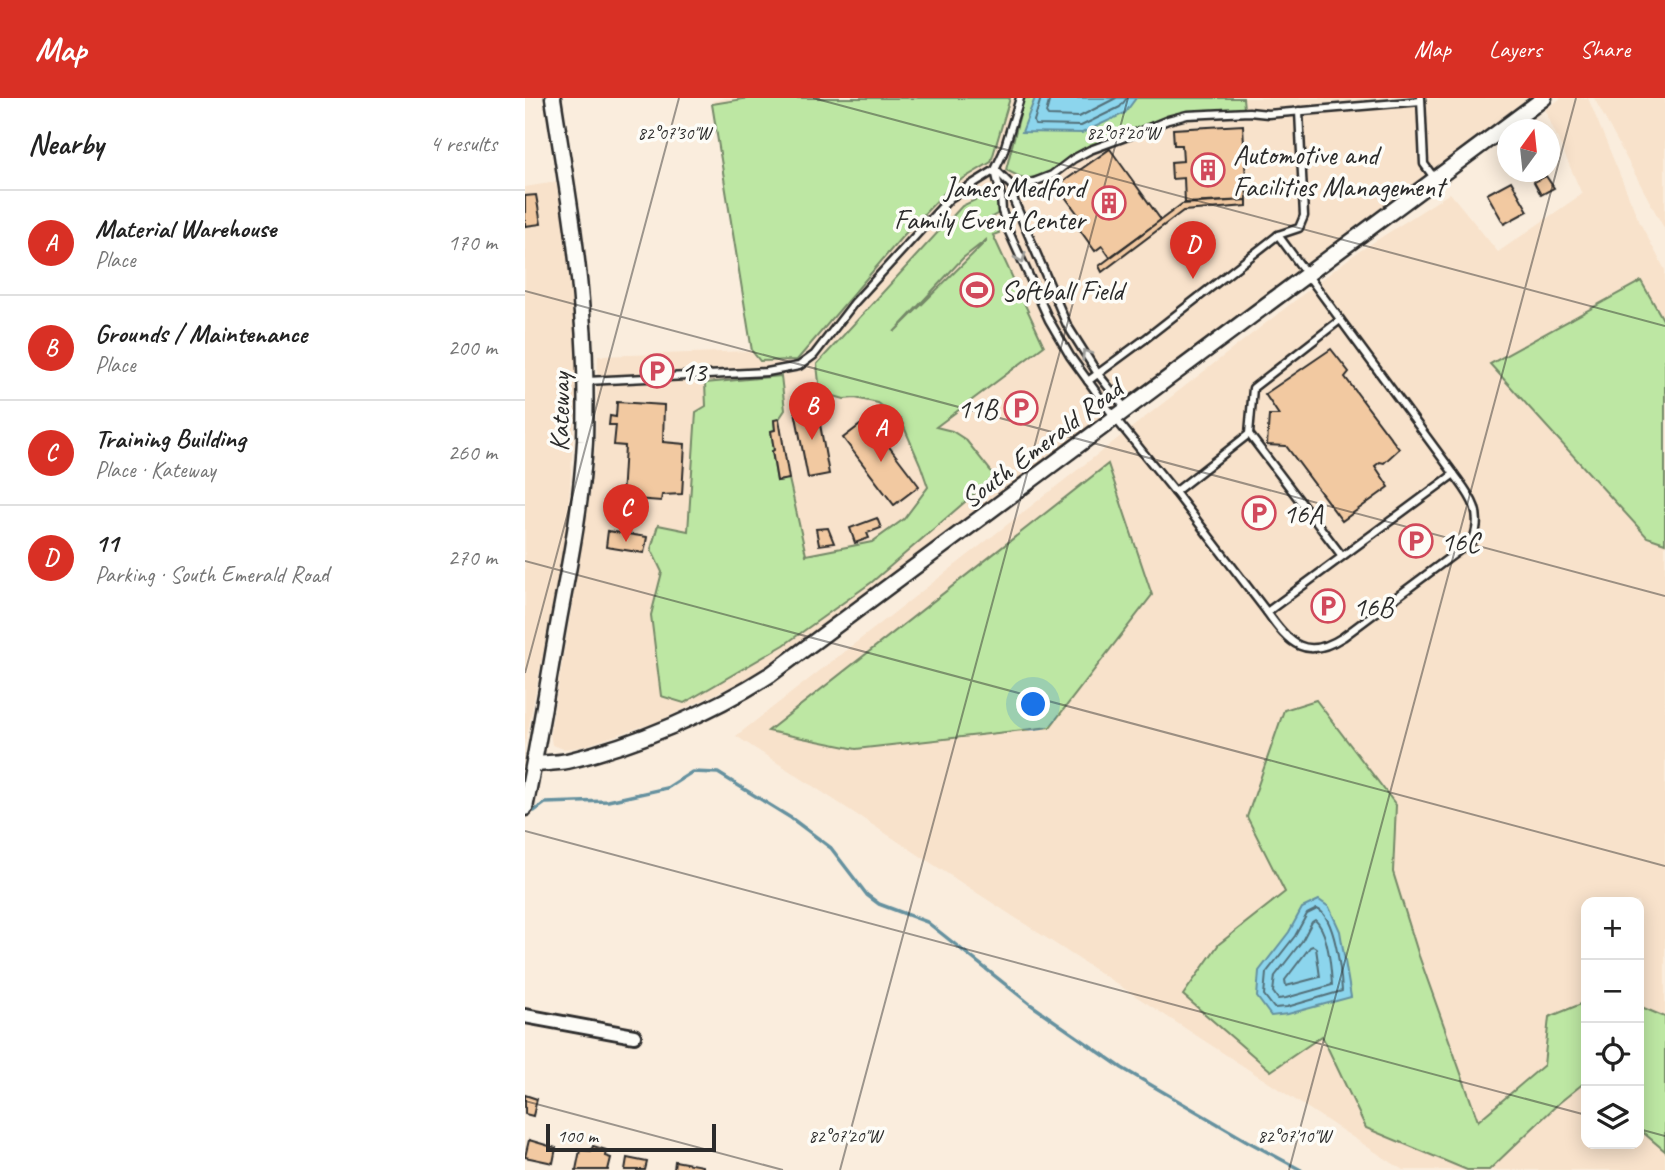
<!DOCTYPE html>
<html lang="en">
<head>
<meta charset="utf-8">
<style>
	:root { --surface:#fff; --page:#f6f6f6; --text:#222; --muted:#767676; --line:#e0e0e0; --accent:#d93025 }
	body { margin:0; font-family:Caveat,sans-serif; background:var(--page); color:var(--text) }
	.controls { position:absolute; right:21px; bottom:21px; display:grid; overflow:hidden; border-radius:14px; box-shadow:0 4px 18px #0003 }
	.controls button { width:63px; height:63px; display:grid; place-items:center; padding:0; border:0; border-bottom:2px solid var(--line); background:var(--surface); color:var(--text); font:35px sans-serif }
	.compass { position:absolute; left:972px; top:21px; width:63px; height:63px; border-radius:50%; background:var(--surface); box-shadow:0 4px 18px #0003; rotate:15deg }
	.scale { position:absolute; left:21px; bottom:18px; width:170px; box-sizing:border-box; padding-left:7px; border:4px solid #2b2b2b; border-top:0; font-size:19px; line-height:24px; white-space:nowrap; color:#2b2b2b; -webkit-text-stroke:5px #fdfcf7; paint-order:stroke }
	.you { position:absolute; left:509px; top:607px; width:24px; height:24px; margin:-18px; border:5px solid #fff; border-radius:50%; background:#1a73e8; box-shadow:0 0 0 10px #1a73e833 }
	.badge { display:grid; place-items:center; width:46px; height:46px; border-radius:50%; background:var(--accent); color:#fff; font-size:23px; font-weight:700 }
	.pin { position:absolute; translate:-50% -58px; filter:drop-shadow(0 2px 4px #0008) }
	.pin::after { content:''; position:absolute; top:37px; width:24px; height:21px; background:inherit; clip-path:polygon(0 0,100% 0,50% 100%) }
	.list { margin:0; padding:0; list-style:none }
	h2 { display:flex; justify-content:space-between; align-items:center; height:91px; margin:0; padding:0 28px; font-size:30px }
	h2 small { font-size:23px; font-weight:400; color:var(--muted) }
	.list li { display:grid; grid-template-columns:46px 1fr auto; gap:21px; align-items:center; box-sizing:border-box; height:105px; padding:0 28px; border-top:2px solid var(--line) }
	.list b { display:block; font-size:26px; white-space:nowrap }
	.list p { margin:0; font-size:23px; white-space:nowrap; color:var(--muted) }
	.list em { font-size:23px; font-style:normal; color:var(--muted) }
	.icon { flex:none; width:38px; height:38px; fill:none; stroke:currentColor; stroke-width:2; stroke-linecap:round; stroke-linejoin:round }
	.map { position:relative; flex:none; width:1140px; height:1072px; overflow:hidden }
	header { display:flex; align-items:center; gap:42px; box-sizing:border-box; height:98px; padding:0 35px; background:var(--accent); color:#fff }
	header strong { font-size:33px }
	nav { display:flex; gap:38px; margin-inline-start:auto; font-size:24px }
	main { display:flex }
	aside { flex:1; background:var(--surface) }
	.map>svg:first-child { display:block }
</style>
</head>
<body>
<header>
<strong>Map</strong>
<nav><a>Map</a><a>Layers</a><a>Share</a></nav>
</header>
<main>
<aside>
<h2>Nearby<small>4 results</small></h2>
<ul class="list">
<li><span class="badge">A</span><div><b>Material Warehouse</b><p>Place</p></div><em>170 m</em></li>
<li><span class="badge">B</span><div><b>Grounds / Maintenance</b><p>Place</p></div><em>200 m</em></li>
<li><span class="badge">C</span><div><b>Training Building</b><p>Place · Kateway</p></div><em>260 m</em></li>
<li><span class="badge">D</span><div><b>11</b><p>Parking · South Emerald Road</p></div><em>270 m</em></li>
</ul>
</aside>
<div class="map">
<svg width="1140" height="1072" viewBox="0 0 1140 1072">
	<rect width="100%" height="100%" fill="#faeddd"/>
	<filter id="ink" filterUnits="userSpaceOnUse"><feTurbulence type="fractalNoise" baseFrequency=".0143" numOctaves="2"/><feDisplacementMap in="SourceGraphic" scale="14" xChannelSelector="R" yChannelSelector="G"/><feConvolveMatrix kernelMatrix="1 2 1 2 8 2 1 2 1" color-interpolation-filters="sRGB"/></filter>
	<g filter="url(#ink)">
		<g fill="#f8e2cb" fill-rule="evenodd">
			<polygon points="201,0 1003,0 271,547 221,581 134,623 56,649 39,651 27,647 25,635 44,525 65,397 70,350 73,258 227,253 187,3"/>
			<path d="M1036,0H1063L1114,123L1140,172V1072H878L211,638L827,158L925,95L973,154L1057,96L1020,12ZM1061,804H1114V1046H1061Z"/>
			<polygon points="1069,0 1140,0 1140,132"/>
			<polygon points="31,84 40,134 53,268 42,433 0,648 0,89"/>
		</g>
		<g fill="#bde7a3" stroke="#748967" stroke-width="2" fill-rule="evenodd">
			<polygon points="224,0 485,0 466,64 426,88 376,140 272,262 235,263 227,253 187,6"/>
			<polygon points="499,0 718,0 719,10 643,18 571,46 525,76 499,81 481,72"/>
			<path d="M469,93L476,98L477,113L467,119L474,135L468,137L519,248L411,329L427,333L441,342L470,378L347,484L259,547L159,605L136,598L126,517L137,474L126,451L133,427L163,433L171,314L181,308L180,285L256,278L260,312L254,321L249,323L250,332L246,333L249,352L247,354L252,383L264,381L281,457L347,444L379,421L403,389L395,366L376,322L353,305L330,300L319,301L295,294L292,266L437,108ZM461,142V143L369,234L438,160Z"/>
			<polygon points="1116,183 1140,225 1140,445 1122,439 965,266"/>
			<polygon points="583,366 627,497 525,629 331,651 243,633"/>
			<polygon points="791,602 871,707 868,774 894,858 953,1023 1019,967 1024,919 1061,904 1061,985 1060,984 1034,1005 964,1072 942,1072 841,1030 797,938 746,973 658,897 694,846 760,794 722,719 759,612"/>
			<polygon points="1114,908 1140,919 1140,1053 1114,1031"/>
		</g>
		<g fill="#8cd5ed" stroke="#65919f" stroke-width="2">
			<polygon points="510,0 611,0 600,15 557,35 497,34"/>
			<polygon points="794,802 804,809 815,833 826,899 763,916 746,918 732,899 734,873 764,834 777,810"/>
		</g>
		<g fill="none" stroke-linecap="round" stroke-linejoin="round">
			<g stroke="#526f79" stroke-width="2">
				<polyline points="516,0 509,23 510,27 556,28 595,9 602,0"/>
				<polyline points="525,0 521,15 523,18 554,19 591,0"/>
				<path d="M792,811C810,818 816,874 817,893L762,909L749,910L739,897L741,875L770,838L782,816Z"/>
				<path d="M790,822C803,833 806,869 807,887L761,900L753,901L748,894L750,878L777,843L787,824Z"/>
				<polygon points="788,848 791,850 795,879 761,888 760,882 785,849"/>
			</g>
			<polyline stroke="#65919f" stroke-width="3.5" points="9,713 20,705 83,703 142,690 167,674 193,675 266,720 306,750 342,797 354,806 402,824 505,906 597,970 722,1043 776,1072"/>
		</g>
		<g fill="#f2c9a1" stroke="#2b2b2b" stroke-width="2">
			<polygon points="718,27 722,102 660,105 659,80 647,81 646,64 658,63 657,47 649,47 648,31"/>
			<polygon points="585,51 636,122 585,159 577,148 570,153 552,128 558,123 532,88"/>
			<polygon points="1021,78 1029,90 1016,97 1009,84"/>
			<polygon points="986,83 1003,113 979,126 962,96"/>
			<polygon points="11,97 16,126 0,128 0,98"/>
			<polygon points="722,102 722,108 658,113 577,174 574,168 657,106"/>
			<polygon points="806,251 824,274 820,279 874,351 859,365 855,364 850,368 864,389 817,423 761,348 742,347 744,317 754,317 740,296"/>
			<polygon points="92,304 139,307 138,344 160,346 157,396 137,397 136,403 97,400 100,348 89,347 91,327 84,327 85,318 91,319"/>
			<polygon points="291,304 304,376 283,380 269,308"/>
			<polygon points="254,321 264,381 252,383 247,353 249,352 246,333 250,332 249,322"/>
			<polygon points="343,321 394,388 369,407 318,340"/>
			<polygon points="352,420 356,430 342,435 344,440 330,445 325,430"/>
			<polygon points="303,430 309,445 294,447 291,431"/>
			<polygon points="83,433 122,439 119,455 81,449"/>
			<polygon points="0,997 12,1001 8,1018 0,1016"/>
			<polygon points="4,1042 31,1050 28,1065 0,1059"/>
			<polygon points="68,1048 81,1052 80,1058 86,1060 83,1072 51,1072 55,1052 66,1053"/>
			<polygon points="102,1060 122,1064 120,1072 100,1072"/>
			<polygon points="150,1063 177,1068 177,1072 149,1072"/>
		</g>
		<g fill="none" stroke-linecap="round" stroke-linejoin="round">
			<defs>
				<g id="service">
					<polyline points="896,0 899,66 910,81"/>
					<polyline points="470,72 476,98 477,113 484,134 524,222 545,258 590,320 650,394 742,514 929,376 753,137"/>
					<polyline points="472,73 488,89 489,103 542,227 573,276 601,311"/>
					<polyline points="488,89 504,86 527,77 548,61 565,52 614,34 643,22 662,17 724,14 743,16 896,3"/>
					<polyline points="62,283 242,274 274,268 289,257 329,205 425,100 470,72 478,55 495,0"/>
					<polyline points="563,283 620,241 753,137 774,130 779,118 774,13"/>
					<polyline points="724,336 817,458"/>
					<polyline points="650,394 724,336 728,290 815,222"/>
					<path d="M742,514C764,546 781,563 818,539L948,442C959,413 945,398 929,376"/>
				</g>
				<polyline id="minor" points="0,918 109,938"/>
				<g id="tertiary">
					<path d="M10,666C20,665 32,665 42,663C110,647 187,614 246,576L1019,0"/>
					<path d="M0,710C13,647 23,584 34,522C45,463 57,403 60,343C61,301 61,258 57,216C52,143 39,72 28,0"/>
				</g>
			</defs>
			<use href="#service" stroke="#2b2b2b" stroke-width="11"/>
			<use href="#minor" stroke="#2b2b2b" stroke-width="18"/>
			<use href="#tertiary" stroke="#2b2b2b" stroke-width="19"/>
			<use href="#service" stroke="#fdfcf7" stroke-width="6"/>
			<use href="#minor" stroke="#fdfcf7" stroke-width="12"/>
			<use href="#tertiary" stroke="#fdfcf7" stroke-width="14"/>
		</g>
		<defs><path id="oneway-chevron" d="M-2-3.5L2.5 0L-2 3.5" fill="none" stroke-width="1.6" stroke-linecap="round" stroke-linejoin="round" transform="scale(1.75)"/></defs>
		<g stroke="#9e9e9b">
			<use href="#oneway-chevron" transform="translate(496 160) rotate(66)"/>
			<use href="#oneway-chevron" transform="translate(561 256) rotate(-123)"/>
		</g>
	</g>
	<path fill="none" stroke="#2b2b2b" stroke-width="2" stroke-opacity="0.45" d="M288,0L1140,228M0,193L1140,498M0,463L1140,768M0,575L154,0M0,733L1061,1017M0,1003L258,1072M1114,1031L1140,1038M315,1072L603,0M764,1072L1051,0"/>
	<defs>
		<symbol id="building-ring" viewBox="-11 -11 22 22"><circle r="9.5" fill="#fdfcf7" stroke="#d1495b" stroke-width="1.5"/><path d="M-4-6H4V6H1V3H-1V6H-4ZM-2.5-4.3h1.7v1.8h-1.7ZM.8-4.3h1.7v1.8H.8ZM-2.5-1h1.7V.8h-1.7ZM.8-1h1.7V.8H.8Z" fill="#d1495b"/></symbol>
		<symbol id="stadium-ring" viewBox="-11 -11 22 22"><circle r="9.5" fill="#fdfcf7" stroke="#d1495b" stroke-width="1.5"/><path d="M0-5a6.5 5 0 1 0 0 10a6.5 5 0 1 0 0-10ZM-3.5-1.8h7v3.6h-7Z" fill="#d1495b"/></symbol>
		<symbol id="parking-ring" viewBox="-11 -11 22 22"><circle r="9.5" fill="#fdfcf7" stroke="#d1495b" stroke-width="1.5"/><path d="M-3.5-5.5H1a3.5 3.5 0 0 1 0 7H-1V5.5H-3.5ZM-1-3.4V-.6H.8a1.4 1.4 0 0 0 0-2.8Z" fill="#d1495b"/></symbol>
	</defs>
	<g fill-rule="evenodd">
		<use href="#building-ring" x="664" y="53" width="38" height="38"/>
		<use href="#building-ring" x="565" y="86" width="38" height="38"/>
		<use href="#stadium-ring" x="433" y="173" width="38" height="38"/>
		<use href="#parking-ring" x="113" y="254" width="38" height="38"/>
		<use href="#parking-ring" x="477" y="291" width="38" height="38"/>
		<use href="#parking-ring" x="715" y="396" width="38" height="38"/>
		<use href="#parking-ring" x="872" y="424" width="38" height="38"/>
		<use href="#parking-ring" x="784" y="489" width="38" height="38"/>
	</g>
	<g text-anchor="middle" stroke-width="7" stroke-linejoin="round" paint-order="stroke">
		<g font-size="28" fill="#2b2b2b" stroke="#fdfcf7" text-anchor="start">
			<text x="708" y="66">Automotive and<tspan x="708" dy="32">Facilities Management</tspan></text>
			<text x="560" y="99" text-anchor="end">James Medford<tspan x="560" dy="32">Family Event Center</tspan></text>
			<text x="476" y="202">Softball Field</text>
			<text x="156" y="283">13</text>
			<text x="472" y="320" text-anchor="end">11B</text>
			<text x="758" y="425">16A</text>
			<text x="916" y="453">16C</text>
			<text x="828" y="518">16B</text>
		</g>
		<g font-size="28" fill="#2b2b2b" stroke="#fdfcf7">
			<text transform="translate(34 314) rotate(-89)" y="10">Kateway</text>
			<text transform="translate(516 345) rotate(-37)" y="10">South Emerald Road</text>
		</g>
	</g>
	<g font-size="18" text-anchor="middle" fill="#2b2b2b" stroke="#fdfcf7" stroke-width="7" stroke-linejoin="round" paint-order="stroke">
		<text x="149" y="41">82°07'30"W</text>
		<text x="598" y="41">82°07'20"W</text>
		<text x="320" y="1044">82°07'20"W</text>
		<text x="769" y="1044">82°07'10"W</text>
	</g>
</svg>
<div class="controls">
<button>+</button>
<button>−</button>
<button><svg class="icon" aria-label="locate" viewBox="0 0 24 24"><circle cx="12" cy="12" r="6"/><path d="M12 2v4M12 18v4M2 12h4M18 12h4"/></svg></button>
<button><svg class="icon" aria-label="layers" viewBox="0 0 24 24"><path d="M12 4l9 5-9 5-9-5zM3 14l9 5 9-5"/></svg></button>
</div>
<svg class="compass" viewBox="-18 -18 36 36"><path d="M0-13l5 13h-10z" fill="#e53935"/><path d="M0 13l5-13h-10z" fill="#767676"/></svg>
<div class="scale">100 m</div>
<div class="you"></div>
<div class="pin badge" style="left:356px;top:364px">A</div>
<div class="pin badge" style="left:287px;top:342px">B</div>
<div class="pin badge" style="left:101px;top:444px">C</div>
<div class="pin badge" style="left:668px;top:181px">D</div>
</div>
</main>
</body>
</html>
